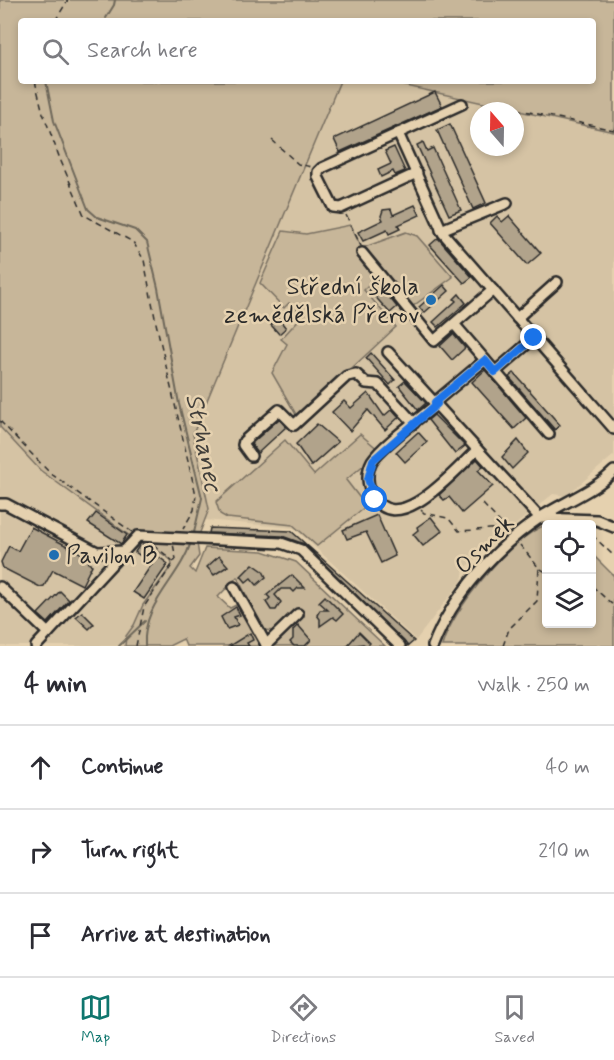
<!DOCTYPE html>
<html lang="en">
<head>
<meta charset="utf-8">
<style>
	:root { --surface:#fff; --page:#f2f2f3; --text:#2b2b33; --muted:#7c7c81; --line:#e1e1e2; --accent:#0f766e }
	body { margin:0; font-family:Mynerve,sans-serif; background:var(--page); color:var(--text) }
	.controls { position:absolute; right:18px; bottom:18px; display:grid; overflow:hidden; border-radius:6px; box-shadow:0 3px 9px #0003 }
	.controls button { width:54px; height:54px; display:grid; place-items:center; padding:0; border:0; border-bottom:2px solid var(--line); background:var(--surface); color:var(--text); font:30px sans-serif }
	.compass { position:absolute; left:470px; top:102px; width:54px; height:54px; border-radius:50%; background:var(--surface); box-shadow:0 3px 9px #0003; rotate:340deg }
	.stop { position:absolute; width:18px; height:18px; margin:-14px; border:4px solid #1a73e8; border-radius:50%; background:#fff }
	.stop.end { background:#1a73e8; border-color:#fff; box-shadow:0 2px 6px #0008 }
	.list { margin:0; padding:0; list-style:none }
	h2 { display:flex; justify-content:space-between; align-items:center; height:78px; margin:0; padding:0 24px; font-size:26px }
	h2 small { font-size:20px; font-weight:400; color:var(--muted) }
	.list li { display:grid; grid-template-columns:39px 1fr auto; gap:18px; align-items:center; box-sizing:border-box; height:84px; padding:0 24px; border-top:2px solid var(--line) }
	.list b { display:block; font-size:22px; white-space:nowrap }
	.list em { font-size:20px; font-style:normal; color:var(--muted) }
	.icon { flex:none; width:33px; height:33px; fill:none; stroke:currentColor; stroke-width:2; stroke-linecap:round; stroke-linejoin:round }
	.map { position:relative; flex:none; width:614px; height:646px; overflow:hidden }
	.search { position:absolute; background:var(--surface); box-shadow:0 3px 9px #0003; left:18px; right:18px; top:18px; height:66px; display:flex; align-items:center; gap:15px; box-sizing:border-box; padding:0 21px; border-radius:6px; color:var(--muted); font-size:22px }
	.sheet { height:330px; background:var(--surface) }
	nav { display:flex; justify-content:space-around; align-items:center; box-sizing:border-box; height:84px; border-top:2px solid var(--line); background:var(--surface); font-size:16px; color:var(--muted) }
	nav a { display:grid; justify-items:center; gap:3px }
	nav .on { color:var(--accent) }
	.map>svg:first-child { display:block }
</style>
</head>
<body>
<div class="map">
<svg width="614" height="646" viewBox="0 0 614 646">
	<rect width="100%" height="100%" fill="#e5d1af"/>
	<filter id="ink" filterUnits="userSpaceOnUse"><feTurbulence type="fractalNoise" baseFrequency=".0167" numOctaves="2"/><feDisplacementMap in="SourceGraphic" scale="12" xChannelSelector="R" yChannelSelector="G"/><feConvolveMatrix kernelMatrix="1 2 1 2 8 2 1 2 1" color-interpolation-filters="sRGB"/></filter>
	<g filter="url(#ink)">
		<g fill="#d5c3a4" fill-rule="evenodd">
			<path d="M340,81H384L614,132V455L566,496L553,494L538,506L473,561L464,570L462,580L416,640L294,528L205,520L209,509L193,434ZM479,111H515V147H479Z"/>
			<polygon points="0,427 40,470 137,541 143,540 172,560 172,565 143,605 134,625 126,636 125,646 0,646"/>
		</g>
		<g fill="#c7b699" stroke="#797062" stroke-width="1.5">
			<polygon points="0,0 614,0 614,132 384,81 593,81 593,21 21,21 21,81 340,81 193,434 209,509 199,535 140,532 130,536 40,470 0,427"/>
			<polygon points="350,225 362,248 406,232 417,236 453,277 413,306 382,273 364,290 396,327 298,418 272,373 287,344 281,339 303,315 289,303 284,308 260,283 283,231 306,234"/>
			<polygon points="360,434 380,451 346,480 366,506 317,546 293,525 227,518 220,514 216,502 285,440 314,475"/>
			<path d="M546,525V624H592V554L614,576V646H442C451,611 512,536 546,525Z"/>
			<polygon points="143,540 197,543 199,556 190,568 195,573 205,548 263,551 296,562 385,646 273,646 304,615 297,608 274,631 264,630 237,577 218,597 230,608 238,604 260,646 186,646 183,639 169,646 125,646 126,636 134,625 143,605 172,565 171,560"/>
		</g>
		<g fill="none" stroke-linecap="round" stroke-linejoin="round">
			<g stroke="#6e675a" stroke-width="2">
				<polyline points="106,18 114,5 115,0"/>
				<polyline points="46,81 54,121 88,209 97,217 135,230 147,242 158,288 179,404 202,498 193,537"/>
				<polyline points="119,646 145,621"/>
				<path d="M145,646C142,603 179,580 191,542"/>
			</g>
		</g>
		<g fill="#b1a38b" stroke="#2b2b2b" stroke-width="1.5">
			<polygon points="435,92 442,106 340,152 334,139"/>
			<polygon points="450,124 486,203 473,209 437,130"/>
			<polygon points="423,142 427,151 433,148 461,210 449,215 417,145"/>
			<polygon points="394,147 405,171 395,175 393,171 381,177 378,170 391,164 385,151"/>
			<polygon points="415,205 420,215 398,225 400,229 389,234 387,230 363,241 358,232 383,220 381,216 383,210 391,209 393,215"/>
			<polygon points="497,216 502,222 509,216 541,253 527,265 490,223"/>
			<polygon points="438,238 472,277 464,283 430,245"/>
			<polygon points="377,282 397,307 390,313 369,290"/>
			<polygon points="444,285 449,291 424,313 419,307"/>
			<polygon points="459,294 466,303 438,327 433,322 456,301 454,299"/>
			<polygon points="278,318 286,328 279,334 271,325"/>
			<polygon points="453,334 465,348 452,360 440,346"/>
			<polygon points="371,353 395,380 390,385 366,358"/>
			<polygon points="485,370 526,418 514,429 472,382"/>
			<polygon points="514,373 560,425 555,430 509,377"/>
			<polygon points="405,381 426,403 418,410 399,386"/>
			<polygon points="368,393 384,416 392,409 399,417 385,430 368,410 350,431 332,412 344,401 351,408"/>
			<polygon points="434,415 465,446 455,454 428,420"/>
			<polygon points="279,419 286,427 258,453 251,444"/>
			<polygon points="317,424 338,442 311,466 296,444"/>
			<polygon points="418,432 427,442 405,462 396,452"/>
			<polygon points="518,440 528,453 512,469 502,457"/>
			<polygon points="477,459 483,466 478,470 493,486 462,513 449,497 444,500 439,495"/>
			<polygon points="96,513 127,535 121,544 88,523"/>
			<polygon points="377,515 395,556 381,563 366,532 347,539 343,530"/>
			<polygon points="431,517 442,531 423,546 413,534 418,530 417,527"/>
			<polygon points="31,527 90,558 88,563 92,565 82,585 53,570 44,586 40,587 3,568 1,562 9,546 18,551"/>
			<polygon points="210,528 291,531 414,641 408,646 304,544 282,536 209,533"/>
			<polygon points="141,543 168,564 144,599 133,592 152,564 135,552"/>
			<polygon points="219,556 228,566 214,575 207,567"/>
			<polygon points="253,564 263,571 266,577 257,585 251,578 246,582 241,576"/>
			<polygon points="292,575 305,588 298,588 294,592 291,589 281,589 275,595 281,602 276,610 271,610 266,602 270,598 267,595"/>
			<polygon points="60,591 69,600 48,623 38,614"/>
			<polygon points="325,596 343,614 337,620 333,617 320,626 320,619 317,615 320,610 328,610 319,602"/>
			<polygon points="236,607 240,615 234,617 238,625 227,629 221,617"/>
			<polygon points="82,612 94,624 89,629 76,617"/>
			<polygon points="298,625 311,640 305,646 294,646 290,642 293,639 293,630"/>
			<polygon points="359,632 370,643 367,646 363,644 347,646"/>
			<polygon points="250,633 253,640 247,643 249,646 229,646"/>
		</g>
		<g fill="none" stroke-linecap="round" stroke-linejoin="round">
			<defs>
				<g id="minor">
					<polyline points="398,133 443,233 614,429"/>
					<polyline points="417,173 341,208 333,207 318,177 318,172 322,168 462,104"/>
					<polyline points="441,230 507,203"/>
					<polyline points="362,253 434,341 493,290"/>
					<polyline points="517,318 557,282"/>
					<polyline points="454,324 549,434"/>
					<polyline points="388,352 540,518 597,520 614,527"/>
					<polyline points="495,372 534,338"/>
					<polyline points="435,402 485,360"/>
					<path d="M437,404C420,418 382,445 372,461C366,472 367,486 373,496C398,539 456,469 477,450"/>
					<polyline points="251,456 243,445 244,441 279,410 294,425 347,376 356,374 366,383 378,384 414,423"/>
					<polyline points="0,504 6,504 97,552 124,551"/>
					<polyline points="0,587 48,633"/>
					<polyline points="234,587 267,646"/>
					<polyline points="266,645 298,614"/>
					<polyline points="36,646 138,536 281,543 301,550 400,646"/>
					<path d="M433,646C452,596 496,547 541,517C564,502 594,491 614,471"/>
				</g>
			</defs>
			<use href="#minor" stroke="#2b2b2b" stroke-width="14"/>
			<g stroke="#2b2b2b" stroke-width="1.5" stroke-dasharray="6 4.5" stroke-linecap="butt">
				<polyline points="55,21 68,0"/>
				<polyline points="35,81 43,113 60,159 84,215 133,242 144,260 156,323 196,495 194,510 183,529"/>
				<polyline points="496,105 614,130"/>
				<polyline points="272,140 298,164 312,167"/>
				<polyline points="346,215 361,246"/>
				<polyline points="0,421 50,473 132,532"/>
				<polyline points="483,504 509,532"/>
				<polyline points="421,510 424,513 448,518 459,531 505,528"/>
				<polyline points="592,535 614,556"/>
				<polyline points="154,545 174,562"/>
				<polyline points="520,545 539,568 546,572"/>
				<polyline points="592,586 614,606"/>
				<polyline points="136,646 144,607 176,559 173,544"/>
				<polyline points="503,646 509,629 537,601 539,568"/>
			</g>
			<use href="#minor" stroke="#e5d1af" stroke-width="9"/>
		</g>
	</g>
	<g fill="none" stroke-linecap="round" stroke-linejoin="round" filter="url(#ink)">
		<polyline stroke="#1a73e8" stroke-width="8" points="375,500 368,479 373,460 437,404 435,402 485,360 495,372 534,338"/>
	</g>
	<g fill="#1f6fb2" stroke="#e5d1af" stroke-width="2">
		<circle cx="431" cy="300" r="6"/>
		<circle cx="54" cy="555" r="6"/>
	</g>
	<g text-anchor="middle" stroke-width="5" stroke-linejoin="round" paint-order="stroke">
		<g font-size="24" fill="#2b2b2b" stroke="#e5d1af" text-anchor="end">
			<text x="419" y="294">Střední škola<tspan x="419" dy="28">zemědělská Přerov</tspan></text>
			<text x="66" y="563" text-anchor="start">Pavilon B</text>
		</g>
		<g font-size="24" fill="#2b2b2b" stroke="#e5d1af">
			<text transform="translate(484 544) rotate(-45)" y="8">Osmek</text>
		</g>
		<g font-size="26" font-style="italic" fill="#413f3b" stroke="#e5d1af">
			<text transform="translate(205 442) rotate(78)" y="9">Strhanec</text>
		</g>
	</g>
</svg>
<div class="controls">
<button><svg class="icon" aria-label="locate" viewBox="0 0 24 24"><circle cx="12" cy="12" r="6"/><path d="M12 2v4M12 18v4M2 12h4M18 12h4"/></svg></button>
<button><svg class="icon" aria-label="layers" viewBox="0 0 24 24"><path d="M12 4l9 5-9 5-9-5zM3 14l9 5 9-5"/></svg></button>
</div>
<svg class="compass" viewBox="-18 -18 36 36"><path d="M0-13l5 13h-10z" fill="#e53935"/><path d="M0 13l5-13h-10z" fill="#7c7c81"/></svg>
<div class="stop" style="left:375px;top:500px"></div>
<div class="stop end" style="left:534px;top:338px"></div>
<div class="search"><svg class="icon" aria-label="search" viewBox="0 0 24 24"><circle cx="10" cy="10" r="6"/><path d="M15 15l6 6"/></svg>Search here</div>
</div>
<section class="sheet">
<h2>4 min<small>Walk · 250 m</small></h2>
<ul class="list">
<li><svg class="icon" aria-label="ahead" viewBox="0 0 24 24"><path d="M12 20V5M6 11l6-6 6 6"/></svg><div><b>Continue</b></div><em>40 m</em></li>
<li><svg class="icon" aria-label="right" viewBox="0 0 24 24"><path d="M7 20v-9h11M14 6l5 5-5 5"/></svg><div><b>Turn right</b></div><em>210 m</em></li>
<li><svg class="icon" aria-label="arrive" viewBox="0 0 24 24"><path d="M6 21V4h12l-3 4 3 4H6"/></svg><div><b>Arrive at destination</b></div></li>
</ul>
</section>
<nav>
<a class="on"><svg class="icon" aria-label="map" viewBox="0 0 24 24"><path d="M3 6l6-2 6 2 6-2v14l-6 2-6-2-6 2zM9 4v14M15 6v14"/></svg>Map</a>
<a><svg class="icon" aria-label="directions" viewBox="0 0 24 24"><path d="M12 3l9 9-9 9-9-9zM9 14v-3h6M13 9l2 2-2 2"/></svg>Directions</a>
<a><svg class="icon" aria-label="saved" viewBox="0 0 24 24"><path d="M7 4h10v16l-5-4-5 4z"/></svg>Saved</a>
</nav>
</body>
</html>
